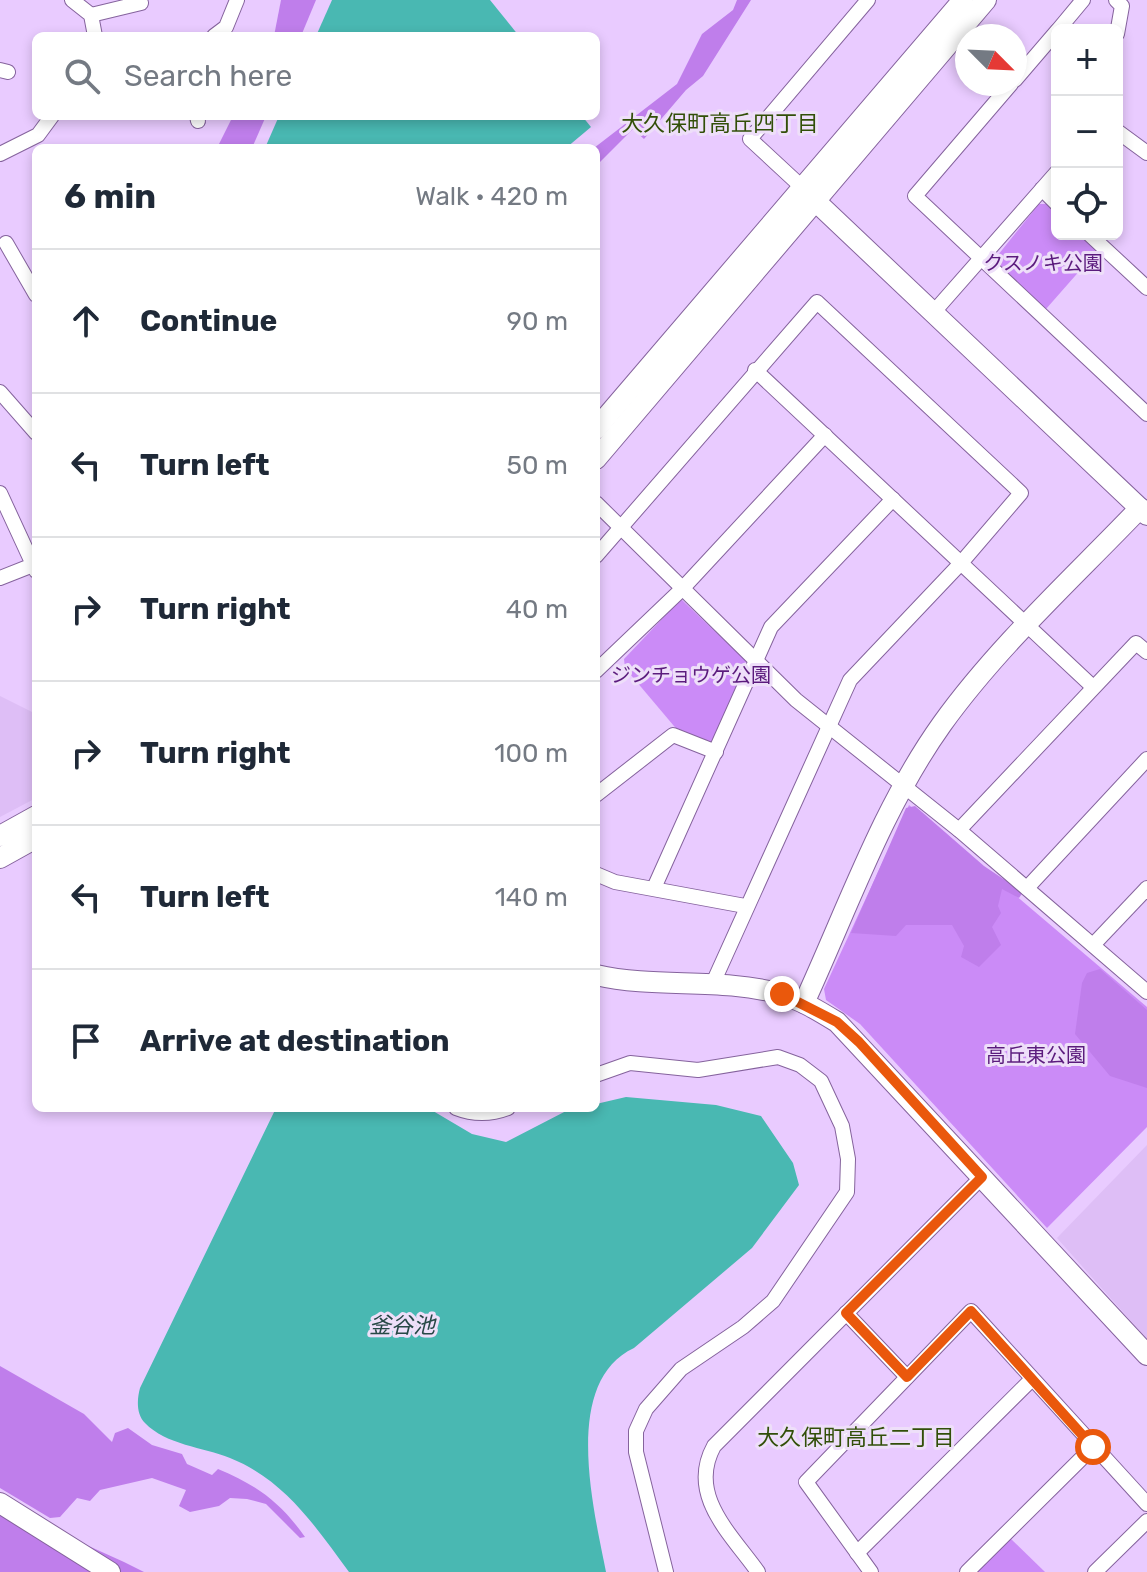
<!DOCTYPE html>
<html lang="en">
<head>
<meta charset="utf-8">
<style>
	:root { --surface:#fff; --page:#f2f2f3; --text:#1f2937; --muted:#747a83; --line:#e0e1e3 }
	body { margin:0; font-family:Rubik,"Noto Sans JP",sans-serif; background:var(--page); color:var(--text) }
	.controls { position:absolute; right:24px; top:24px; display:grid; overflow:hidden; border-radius:12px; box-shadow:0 4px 12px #0003 }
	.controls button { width:72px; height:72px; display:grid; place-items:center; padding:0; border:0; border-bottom:2px solid var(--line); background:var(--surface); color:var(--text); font:40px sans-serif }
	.compass { position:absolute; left:955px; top:24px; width:72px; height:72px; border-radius:50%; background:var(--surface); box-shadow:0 4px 12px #0003; rotate:114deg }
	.stop { position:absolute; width:24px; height:24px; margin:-18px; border:6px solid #ea580c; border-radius:50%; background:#fff }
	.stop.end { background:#ea580c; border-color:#fff; box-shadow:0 2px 8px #0008 }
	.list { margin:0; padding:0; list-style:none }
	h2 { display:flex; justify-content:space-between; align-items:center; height:104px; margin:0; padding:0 32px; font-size:34px }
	h2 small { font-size:26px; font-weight:400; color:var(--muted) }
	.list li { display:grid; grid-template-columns:52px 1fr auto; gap:24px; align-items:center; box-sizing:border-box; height:144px; padding:0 32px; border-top:2px solid var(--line) }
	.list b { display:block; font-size:30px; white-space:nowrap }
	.list em { font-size:26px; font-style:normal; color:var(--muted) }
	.icon { flex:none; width:44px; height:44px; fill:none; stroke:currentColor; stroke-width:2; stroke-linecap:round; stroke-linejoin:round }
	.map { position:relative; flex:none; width:1147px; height:1572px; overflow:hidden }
	.search { position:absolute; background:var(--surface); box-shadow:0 4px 12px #0003; left:32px; top:32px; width:568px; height:88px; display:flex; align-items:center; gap:20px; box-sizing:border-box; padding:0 28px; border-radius:12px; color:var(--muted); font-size:30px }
	.panel { position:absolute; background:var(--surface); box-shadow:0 4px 12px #0003; left:32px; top:144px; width:568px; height:968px; border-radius:12px }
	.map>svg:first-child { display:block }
</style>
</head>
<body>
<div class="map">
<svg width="1147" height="1572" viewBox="0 0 1147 1572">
	<rect width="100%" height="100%" fill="#e9cbff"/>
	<g fill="#debef6">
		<polygon points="0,696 36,714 36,798 0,817"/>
		<polygon points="1147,1145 1147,1339 1057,1238"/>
	</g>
	<g fill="#cb8bf7">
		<polygon points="1039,204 1050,204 1057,211 1057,234 1080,234 1097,251 1046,309 1001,272 998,255"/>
		<polygon points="681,599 746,661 715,741 708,746 679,732 625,668 624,659"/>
		<polygon points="909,805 1147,1007 1147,1127 1047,1228 860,1024 826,1000 824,989"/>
		<polygon points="1011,1539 1045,1572 977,1572"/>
	</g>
	<g fill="#bf7eeb">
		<polygon points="281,0 316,0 301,36 274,36"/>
		<polygon points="737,0 751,0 703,76 686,90 644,139 633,129 596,166 594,148 677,84 702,34 733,10"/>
		<polygon points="233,116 266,116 252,148 217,148"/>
		<polygon points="915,806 984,866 1023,892 1019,898 1002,889 998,906 1001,913 992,927 1001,945 979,967 961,957 964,946 952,925 906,925 896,936 851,933 906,808"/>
		<polygon points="1100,969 1147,1010 1147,1088 1110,1076 1075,1034 1082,983 1087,973"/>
		<path d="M0,1366L84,1414L112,1442L115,1433L128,1428L152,1445L182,1454L187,1464L212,1475L218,1469C257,1485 281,1503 305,1537L300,1538L266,1504L247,1499L230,1498L219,1506L190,1512L179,1506L186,1490L152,1478L100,1490L90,1501L77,1498L60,1517L50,1518L0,1488Z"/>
		<polygon points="0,1506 124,1562 144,1572 0,1572"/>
	</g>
	<g fill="#49b8b2">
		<polygon points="332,0 490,0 519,36 316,36"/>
		<polygon points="279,116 582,116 591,127 566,148 265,148"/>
		<path d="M626,1097L716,1105L761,1116L793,1163L799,1185L752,1248L634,1348C561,1382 594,1510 606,1572H349C315,1526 285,1480 230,1458C203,1447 166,1445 145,1423C136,1414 137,1399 140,1388L276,1108H428L472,1134L506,1142L568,1110L596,1108V1104Z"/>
	</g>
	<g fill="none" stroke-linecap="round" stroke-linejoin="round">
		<defs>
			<g id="street">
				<polyline points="72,0 91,15 95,36"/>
				<polyline points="1116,0 1122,6 1117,34"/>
				<polyline points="91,15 141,3"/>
				<polyline points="1058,30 1083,0"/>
				<polyline points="214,36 226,27 237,0"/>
				<polyline points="0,70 8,72"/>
				<polyline points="1015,80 1057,31"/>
				<polyline points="1011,84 915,196 1147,414"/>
				<polyline points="197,116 198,121"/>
				<polyline points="1117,131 1147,153"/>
				<polyline points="0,154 38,135 52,116"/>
				<polyline points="804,189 750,139 868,0"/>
				<polyline points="1042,189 1057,204"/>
				<polyline points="1089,234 1147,288"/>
				<polyline points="6,243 36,295"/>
				<polyline points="932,314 1057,172"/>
				<polyline points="755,370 1093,687"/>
				<polyline points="0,392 36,433"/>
				<polyline points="0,493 36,571"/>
				<polyline points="596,503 796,700 959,830 1147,992"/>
				<polyline points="596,556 817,302 1021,493 961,563 850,680 713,983"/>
				<polyline points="0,578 33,565"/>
				<polyline points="596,671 683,588 825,435"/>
				<polyline points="596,795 673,735 716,752"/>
				<polyline points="959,830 1136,643 1147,652"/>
				<polyline points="596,874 615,882 745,906"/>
				<polyline points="654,888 771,627 893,499"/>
				<polyline points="1027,888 1147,759"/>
				<polyline points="1093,945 1147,888"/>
				<polyline points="596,1075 630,1063 698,1070 778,1057 800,1065 821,1081 842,1126 848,1159 847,1192 773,1301 743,1327 681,1369 646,1409 636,1431 636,1452 666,1572"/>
				<path d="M456,1108C474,1115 490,1115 508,1108"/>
				<polyline points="846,1313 907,1377"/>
				<polyline points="857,1553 1032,1379"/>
				<path d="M758,1572C731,1534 687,1495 714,1446L982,1177"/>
				<polyline points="871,1572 806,1482 971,1311 1147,1504"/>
				<polyline points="967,1572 1093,1447"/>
				<polyline points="1095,1572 1147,1521"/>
			</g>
			<g id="secondary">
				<polyline points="809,195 1147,515"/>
				<polyline points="596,429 963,0"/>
				<polyline points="596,459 986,0"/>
				<polyline points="0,836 36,816"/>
				<polyline points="0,858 36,838"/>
				<path d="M596,975C657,989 720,977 781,994C801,1000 819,1011 837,1022L1147,1355"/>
				<path d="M804,1003C847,910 882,808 942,724C998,646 1073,578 1140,508"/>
				<polyline points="0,1503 110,1572"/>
			</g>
		</defs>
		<use href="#street" stroke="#85639d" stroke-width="16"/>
		<use href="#secondary" stroke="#85639d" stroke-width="22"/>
		<use href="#street" stroke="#fff" stroke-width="14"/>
		<use href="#secondary" stroke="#fff" stroke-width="20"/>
	</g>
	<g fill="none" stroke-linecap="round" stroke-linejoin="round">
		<polyline stroke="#ea580c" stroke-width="10" points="782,994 837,1022 859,1042 982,1177 846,1313 907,1377 971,1311 1093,1447"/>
	</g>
	<g text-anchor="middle" stroke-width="6" stroke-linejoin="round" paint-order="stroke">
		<g font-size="20" fill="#5b1b7d" stroke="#eedff9">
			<text x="1043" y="270">クスノキ公園</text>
			<text x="691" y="682">ジンチョウゲ公園</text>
			<text x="1036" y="1062">高丘東公園</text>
		</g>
		<g font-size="22" fill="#324f08" stroke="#eedff9">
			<text x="720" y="131">大久保町高丘四丁目</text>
			<text x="856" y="1445">大久保町高丘二丁目</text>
		</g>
		<g font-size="22" font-style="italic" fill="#274846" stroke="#eedff9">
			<text x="402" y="1333">釜谷池</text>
		</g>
	</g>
</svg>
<div class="controls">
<button>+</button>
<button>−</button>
<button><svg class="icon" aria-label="locate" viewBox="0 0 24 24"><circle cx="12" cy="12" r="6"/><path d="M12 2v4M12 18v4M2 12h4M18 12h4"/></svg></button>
</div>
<svg class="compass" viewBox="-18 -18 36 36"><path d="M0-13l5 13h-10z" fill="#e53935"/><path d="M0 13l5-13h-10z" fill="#747a83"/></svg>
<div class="stop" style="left:1093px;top:1447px"></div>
<div class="stop end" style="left:782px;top:994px"></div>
<div class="search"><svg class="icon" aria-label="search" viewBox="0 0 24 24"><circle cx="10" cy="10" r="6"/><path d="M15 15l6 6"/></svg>Search here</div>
<section class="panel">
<h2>6 min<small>Walk · 420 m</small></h2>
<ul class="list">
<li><svg class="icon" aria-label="ahead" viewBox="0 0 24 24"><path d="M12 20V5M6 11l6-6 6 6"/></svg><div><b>Continue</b></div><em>90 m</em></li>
<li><svg class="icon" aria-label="left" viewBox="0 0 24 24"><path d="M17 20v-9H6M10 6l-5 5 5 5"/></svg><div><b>Turn left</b></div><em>50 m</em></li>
<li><svg class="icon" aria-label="right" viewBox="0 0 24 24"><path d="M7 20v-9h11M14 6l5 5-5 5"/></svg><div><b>Turn right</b></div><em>40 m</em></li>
<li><svg class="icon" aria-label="right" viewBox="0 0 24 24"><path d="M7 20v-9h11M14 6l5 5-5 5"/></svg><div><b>Turn right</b></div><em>100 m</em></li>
<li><svg class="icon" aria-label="left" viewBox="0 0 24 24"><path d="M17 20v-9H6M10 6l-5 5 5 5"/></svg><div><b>Turn left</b></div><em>140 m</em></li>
<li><svg class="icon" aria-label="arrive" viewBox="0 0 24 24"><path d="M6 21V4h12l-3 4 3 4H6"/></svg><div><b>Arrive at destination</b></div></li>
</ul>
</section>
</div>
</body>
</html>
